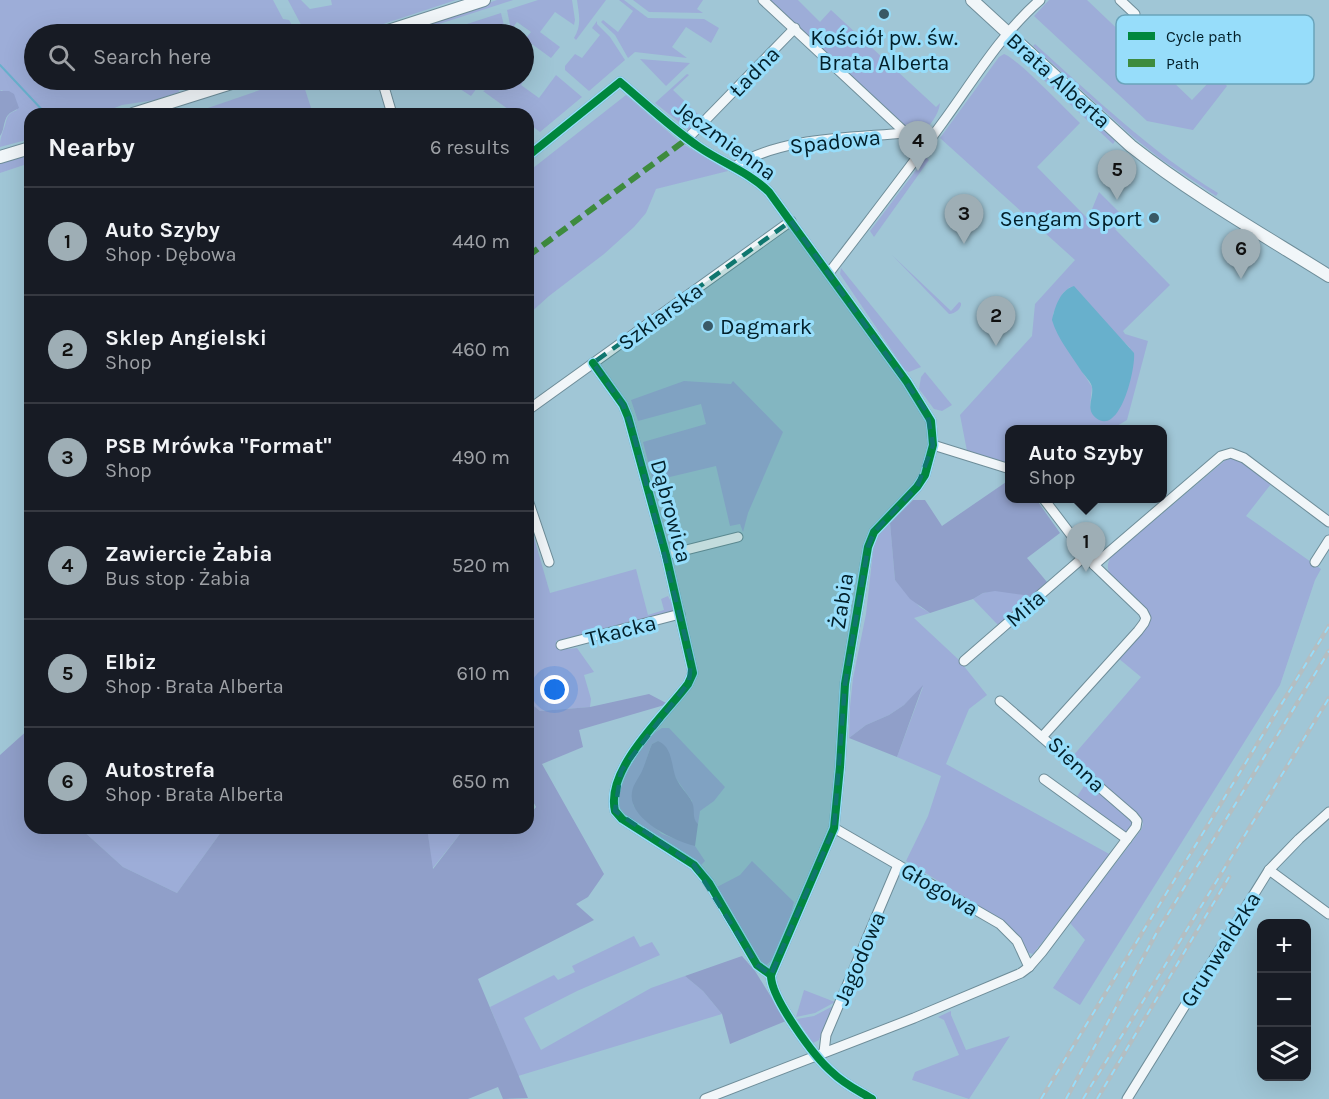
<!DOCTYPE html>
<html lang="en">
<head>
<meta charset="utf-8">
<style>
	:root { --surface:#171b24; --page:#20242c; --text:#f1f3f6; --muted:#9ea1a6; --line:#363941; --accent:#9eaeb5 }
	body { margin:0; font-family:Karla,sans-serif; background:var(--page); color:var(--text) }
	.controls { position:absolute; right:18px; bottom:18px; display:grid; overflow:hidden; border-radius:12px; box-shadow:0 6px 24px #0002 }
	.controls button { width:54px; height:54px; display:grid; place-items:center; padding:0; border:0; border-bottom:2px solid var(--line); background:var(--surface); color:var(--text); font:30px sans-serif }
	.you { position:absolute; left:555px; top:690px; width:21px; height:21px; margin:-15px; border:4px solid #fff; border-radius:50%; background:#1a73e8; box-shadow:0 0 0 9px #1a73e833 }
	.badge { display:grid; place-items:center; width:39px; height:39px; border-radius:50%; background:var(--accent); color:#111; font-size:20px; font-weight:700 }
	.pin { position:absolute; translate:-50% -50px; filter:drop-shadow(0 2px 3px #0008) }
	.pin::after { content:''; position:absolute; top:32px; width:21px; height:18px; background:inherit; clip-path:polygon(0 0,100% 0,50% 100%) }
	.popup { position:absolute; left:1005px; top:425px; width:162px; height:78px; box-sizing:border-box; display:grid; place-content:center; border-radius:12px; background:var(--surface); filter:drop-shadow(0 2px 4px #0005); font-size:20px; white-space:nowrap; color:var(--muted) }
	.popup b { font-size:22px; color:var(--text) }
	.popup::after { content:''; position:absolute; left:50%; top:100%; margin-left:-12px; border:12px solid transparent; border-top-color:var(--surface) }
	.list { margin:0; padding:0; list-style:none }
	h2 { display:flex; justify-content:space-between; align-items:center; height:78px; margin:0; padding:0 24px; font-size:26px }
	h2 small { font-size:20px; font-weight:400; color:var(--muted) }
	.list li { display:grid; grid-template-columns:39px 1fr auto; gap:18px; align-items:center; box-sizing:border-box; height:108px; padding:0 24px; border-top:2px solid var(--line) }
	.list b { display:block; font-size:22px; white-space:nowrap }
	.list p { margin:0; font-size:20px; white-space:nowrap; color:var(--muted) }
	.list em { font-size:20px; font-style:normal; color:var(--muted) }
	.icon { flex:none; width:33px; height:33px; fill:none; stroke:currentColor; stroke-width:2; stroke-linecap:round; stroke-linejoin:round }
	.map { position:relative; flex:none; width:1329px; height:1099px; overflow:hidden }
	.search { position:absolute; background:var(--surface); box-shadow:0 6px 24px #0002; left:24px; top:24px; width:510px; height:66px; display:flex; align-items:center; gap:15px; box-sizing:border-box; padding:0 21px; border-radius:33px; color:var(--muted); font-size:22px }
	.panel { position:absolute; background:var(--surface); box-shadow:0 6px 24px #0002; left:24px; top:108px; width:510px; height:726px; border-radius:18px }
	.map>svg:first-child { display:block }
</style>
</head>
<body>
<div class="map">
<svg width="1329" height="1099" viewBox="0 0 1329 1099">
	<rect width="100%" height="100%" fill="#a0c6d6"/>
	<g fill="#9dadd8" fill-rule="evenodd">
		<path d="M0,0H273L283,19L289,20L297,34H34V80H172L177,83L179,92L155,100L122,105L99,114H30V139L0,147C0,139 1,137 3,131C8,120 4,115 17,110L2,90L0,91Z"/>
		<polygon points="288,0 301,0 310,9 332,5 331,0 456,0 353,34 306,34"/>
		<polygon points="497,0 513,0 433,26 432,22"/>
		<polygon points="538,0 572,0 575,20 574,25 555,12 540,32 560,47 551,58 525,39 531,32 517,22 511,30 507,10"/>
		<path d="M577,0H606L576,40L574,38C582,25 579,15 577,0Z"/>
		<polygon points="619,0 624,0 648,18 704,19 719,28 711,43 686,27 672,47 687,58 635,52 628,58 615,35 601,22 603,20 618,32 633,11"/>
		<polygon points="633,0 703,0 697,9 703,13 649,12"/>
		<path d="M767,0H798L820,22L831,10L936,107L940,103C939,115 929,126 921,135L910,132L901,125L784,13Z"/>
		<polygon points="1049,0 1087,0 1192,100 1211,80 1222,81 1227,86 1193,130 1147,121 1034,16"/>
		<polygon points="501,13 506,34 439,34 439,33"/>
		<polygon points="597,21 597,24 610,37 625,60 589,91 565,70 565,66 575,54 582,58 600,35 592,28"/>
		<path d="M1035,44C1094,97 1151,152 1218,193L1216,196L1162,160L1133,137L1033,46Z"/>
		<path d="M1004,54C1017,58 1067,111 1080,123L1037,167L1088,219L1099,192L1125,218L1115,229L1170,285L1123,331L1125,334L1148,341L1127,420L1112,429L1010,430L1009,465L967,451L960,415L1032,336L1035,304L1075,260L940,138L999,57ZM1070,287L1130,348L1090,407L1092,387L1057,332L1053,314L1063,293Z"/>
		<polygon points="1023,56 1115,141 1113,144 1020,58"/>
		<polygon points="640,59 690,63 666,86"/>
		<polygon points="525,73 528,74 521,85 539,98 556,75 582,97 540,132 528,123 528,114 515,114 483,91 509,80 524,80 524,74"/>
		<polygon points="687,74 689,75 673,90 702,118 689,130 655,103"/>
		<polygon points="289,80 302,80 313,114 199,114 205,109"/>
		<polygon points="456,80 483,80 471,96 460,89 463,84"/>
		<polygon points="626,95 681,143 728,171 656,189 646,213 634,227 604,254 549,296 528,315 528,172"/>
		<polygon points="30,153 30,163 0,173 0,163"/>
		<polygon points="926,157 929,160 874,237 870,231"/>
		<path d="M892,255L951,311L959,302L961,303C962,308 955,314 949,314Z"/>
		<polygon points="841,268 921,367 909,372 905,370 840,274"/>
		<polygon points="925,372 952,405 942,411 934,409 919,389 921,377"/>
		<polygon points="684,381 731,384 733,381 783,432 748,513 743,532 740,524 730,526 716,466 653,481 643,442 706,424 701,404 638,421 631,400"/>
		<path d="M1229,457L1241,461L1271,484L1246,516L1321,569L1315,580L1280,685L1080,1005L1053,988L1085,940L1070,923L1141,830L1143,824L1141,817L1072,757L1141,677L1118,658L1140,635L1151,619L1148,611L1110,575C1107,567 1107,564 1111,557Z"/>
		<polygon points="528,517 550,593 636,569 648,615 664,610 661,599 668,596 674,608 673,612 612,629 556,641 558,650 577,648 594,672 584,675 591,699 590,707 540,711 528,701"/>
		<polygon points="890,523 895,580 920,607 930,613 914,618 959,660 987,695 969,709 946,764 1111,855 1033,954 1026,952 1018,935 1003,921 906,861 928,816 941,776 897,757 923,687 904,705 889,715 866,725 849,738 850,707 853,678 866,614 874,543 877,535"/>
		<polygon points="995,590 1031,596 998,625 973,599 983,593"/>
		<path d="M662,728H669L725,787L714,801L700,811L698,824L693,819L692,801L677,780L658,741L652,744L649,751L633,805L643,818L662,834L695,846L705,861L700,866L629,819L620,808C615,781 639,741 662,728Z"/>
		<polygon points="1088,780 1130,817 1134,824 1127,835 1076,798"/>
		<polygon points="80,828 224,828 177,893 123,867"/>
		<polygon points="427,828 472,828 460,834 432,869"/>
		<path d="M752,861L794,902C790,918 780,957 766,965L757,958L717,887L740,875Z"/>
		<polygon points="634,936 640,947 652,942 660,955 577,991 524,1018 541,1050 651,988 685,976 703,991 722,1014 518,1076 490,1007 554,975 558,980 575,972 572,966"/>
		<polygon points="804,990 835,1002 815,1013 796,1017"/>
		<polygon points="833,1006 819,1040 813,1043 797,1019 814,1016"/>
		<polygon points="951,1011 951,1015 966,1050 1010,1036 969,1099 912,1080 915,1072 959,1055 944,1020 938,1017"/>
	</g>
	<g fill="#909fc9">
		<path d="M0,91H9L14,94L19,108C16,110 13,111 10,113C3,118 5,129 0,136Z"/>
		<polygon points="1009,480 1010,498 1036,499 1060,533 1027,558 1047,582 1031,596 995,591 983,593 973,599 930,613 910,599 895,580 890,523 913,500 925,500 942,526"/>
		<polygon points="923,685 897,757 849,738 866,725 889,715 904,705"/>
		<polygon points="649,694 668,704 579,730 583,747 542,764 604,874 588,897 576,904 594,920 478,979 528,1098 503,1099 498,1087 468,1099 0,1099 0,755 30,728 30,828 80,828 123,867 177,893 224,828 427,828 433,869 460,834 472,828 528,828 528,817 536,807 528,792 528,701 540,711 590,707"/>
		<path d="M658,741C673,747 671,766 676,778C680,787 688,794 692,802C696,811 691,817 698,824L695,846C674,841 627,819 632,792C633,784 639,778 642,771C646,762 648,753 652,744Z"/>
		<polygon points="742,956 755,971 786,1021 730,1044 722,1014 703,991 685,976"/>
	</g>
	<path fill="#68b0cc" d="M1074,286L1134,353C1136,368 1120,437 1096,418C1085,409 1094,398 1092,387C1091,382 1085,376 1082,372C1072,356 1057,338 1052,320C1055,307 1060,290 1074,286Z"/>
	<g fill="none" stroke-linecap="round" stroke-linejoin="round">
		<polyline stroke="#68b0cc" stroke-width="2" points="0,65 46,114"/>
		<defs>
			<g id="minor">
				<polyline points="763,0 923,149"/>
				<polyline points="1120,0 1135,14"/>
				<polyline points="382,80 392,114"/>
				<polyline points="687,139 795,28"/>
				<path d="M528,156L620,82C646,104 671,128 699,147C722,163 749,172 769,192L907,382L931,421L933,445L925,475L917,487L874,532L868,547L845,684L840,767L834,828L771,975C770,997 815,1058 833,1073C844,1084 859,1091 872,1099"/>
				<path d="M734,167C780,137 851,138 905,133"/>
				<path d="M829,273C867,223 906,173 943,122C973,81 1001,34 1040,0"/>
				<path d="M593,363L623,405L628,417L666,555L693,673L688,684C664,716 605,769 615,811L622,819L694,865L709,883L757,965L771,975"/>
				<polyline points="528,410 791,221"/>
				<polyline points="933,445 1010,469"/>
				<polyline points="528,500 549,562"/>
				<polyline points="666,555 738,537"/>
				<polyline points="1315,562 1329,540"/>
				<polyline points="1094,565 1221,456 1231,453 1244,458 1329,522"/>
				<polyline points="561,645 680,614"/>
				<polyline points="964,661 1086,555"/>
				<polyline points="1042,737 1138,631 1144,623 1146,618 1143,612 1094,565 1043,498"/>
				<polyline points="1044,779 1127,839"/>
				<polyline points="834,828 1000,924 1017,941 1029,967"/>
				<polyline points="1269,870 1329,914"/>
				<polyline points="824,1052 826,1035 898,865"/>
				<polyline points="705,1099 914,1018 1021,973 1029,967 1042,952 1136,827 1137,821 1133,816 1000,701"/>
				<polyline points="1127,1099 1269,870 1299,839 1329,812"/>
			</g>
			<g id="tertiary">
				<path d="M972,0L1131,146C1193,195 1262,234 1329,276"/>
				<polyline points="379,34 484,0"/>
				<polyline points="133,114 241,80"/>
				<polyline points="0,157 30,148"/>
			</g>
		</defs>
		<use href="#minor" stroke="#6e8d99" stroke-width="11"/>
		<use href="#tertiary" stroke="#6e8d99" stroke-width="14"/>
		<use href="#minor" stroke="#f1f6f9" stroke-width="9"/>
		<use href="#tertiary" stroke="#f1f6f9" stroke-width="12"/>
		<defs>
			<g id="rail">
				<polyline points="1041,1099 1329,626"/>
				<polyline points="1066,1099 1157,932 1329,651"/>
				<polyline points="1083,1099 1329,698"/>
				<polyline points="1097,1099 1229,877"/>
			</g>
		</defs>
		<use href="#rail" stroke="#b3bec2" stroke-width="4.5"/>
		<use href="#rail" stroke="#97ddfa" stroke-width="2" stroke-dasharray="7" stroke-linecap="butt"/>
		<polyline stroke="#3e8b3e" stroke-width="6" stroke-dasharray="12 6" stroke-linecap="butt" points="528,256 687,139"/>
		<defs>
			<g id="cycleway">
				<path d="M528,156L620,82C646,104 671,128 699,147C722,163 749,172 769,192L907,382L931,421L933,445L925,475L917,487L874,532L868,547L845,684L840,767L834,828L771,975C770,997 815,1058 833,1073C844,1084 859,1091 872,1099"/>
				<path d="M593,363L623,405L628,417L666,555L693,673L688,684C664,716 605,769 615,811L622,819L694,865L709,883L757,965L771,975"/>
			</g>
		</defs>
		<use href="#cycleway" stroke="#97ddfa" stroke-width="11"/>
		<use href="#cycleway" stroke="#00873e" stroke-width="8"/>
	</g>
	<path fill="#0f766e" fill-opacity="0.2" stroke="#0f766e" stroke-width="4.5" stroke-dasharray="12 8" stroke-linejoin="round" d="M791,221L927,412L933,445L917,487L874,532L868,547L845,684L834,828L771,975L757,965L694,865L615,811L621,771L689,682L691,660L632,428L623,405L593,363Z"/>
	<g fill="#395966" stroke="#97ddfa" stroke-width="2">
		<circle cx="884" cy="14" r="6"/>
		<circle cx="1154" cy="218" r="6"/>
		<circle cx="708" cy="326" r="6"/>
	</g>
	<g text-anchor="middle" stroke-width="6" stroke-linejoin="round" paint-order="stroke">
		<g font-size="22" fill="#021f29" stroke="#97ddfa">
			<text x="884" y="45">Kościół pw. św.<tspan x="884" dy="25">Brata Alberta</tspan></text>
			<text x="1142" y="226" text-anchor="end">Sengam Sport</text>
			<text x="720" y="334" text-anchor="start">Dagmark</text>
		</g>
		<g font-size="22" fill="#021f29" stroke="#97ddfa">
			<text transform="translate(754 71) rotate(-45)" y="8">Ładna</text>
			<text transform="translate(1059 80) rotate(42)" y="8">Brata Alberta</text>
			<text transform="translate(726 140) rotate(36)" y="8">Jęczmienna</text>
			<text transform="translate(835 141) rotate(-6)" y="8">Spadowa</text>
			<text transform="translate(660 316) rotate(-36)" y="8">Szklarska</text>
			<text transform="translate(672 511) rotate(75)" y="8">Dąbrowica</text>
			<text transform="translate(841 601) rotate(-81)" y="8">Żabia</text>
			<text transform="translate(1025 608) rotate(-41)" y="8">Miła</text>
			<text transform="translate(621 630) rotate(-14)" y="8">Tkacka</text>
			<text transform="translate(1077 764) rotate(44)" y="8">Sienna</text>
			<text transform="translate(940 889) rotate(30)" y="8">Głogowa</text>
			<text transform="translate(1220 949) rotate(-58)" y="8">Grunwaldzka</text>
			<text transform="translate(859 958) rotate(-67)" y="8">Jagodowa</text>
		</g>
	</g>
	<rect x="1116" y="15" width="198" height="69" rx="9" fill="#97ddfa" stroke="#6aa4bb" stroke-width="1.5"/>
	<rect x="1128" y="32" width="27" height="8" fill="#00873e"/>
	<rect x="1128" y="59" width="27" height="8" fill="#3e8b3e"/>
	<g font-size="16" fill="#021f29">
		<text x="1166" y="42">Cycle path</text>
		<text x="1166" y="69">Path</text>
	</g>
</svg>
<div class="controls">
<button>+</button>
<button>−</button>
<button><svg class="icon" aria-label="layers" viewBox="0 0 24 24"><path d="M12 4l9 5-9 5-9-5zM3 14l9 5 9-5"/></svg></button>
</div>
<div class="you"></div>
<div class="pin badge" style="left:1086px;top:572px">1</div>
<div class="popup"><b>Auto Szyby</b>Shop</div>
<div class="pin badge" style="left:996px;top:346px">2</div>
<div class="pin badge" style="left:964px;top:244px">3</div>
<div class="pin badge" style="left:918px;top:171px">4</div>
<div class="pin badge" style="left:1117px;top:200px">5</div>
<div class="pin badge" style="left:1241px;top:279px">6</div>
<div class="search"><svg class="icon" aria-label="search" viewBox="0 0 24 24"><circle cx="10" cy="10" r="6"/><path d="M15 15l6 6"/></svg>Search here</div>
<section class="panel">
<h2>Nearby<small>6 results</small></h2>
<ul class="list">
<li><span class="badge">1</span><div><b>Auto Szyby</b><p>Shop · Dębowa</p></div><em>440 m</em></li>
<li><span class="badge">2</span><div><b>Sklep Angielski</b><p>Shop</p></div><em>460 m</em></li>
<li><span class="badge">3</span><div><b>PSB Mrówka &quot;Format&quot;</b><p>Shop</p></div><em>490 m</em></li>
<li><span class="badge">4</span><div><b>Zawiercie Żabia</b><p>Bus stop · Żabia</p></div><em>520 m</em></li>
<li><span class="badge">5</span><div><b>Elbiz</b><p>Shop · Brata Alberta</p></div><em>610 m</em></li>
<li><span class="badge">6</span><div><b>Autostrefa</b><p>Shop · Brata Alberta</p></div><em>650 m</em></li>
</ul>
</section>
</div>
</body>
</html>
